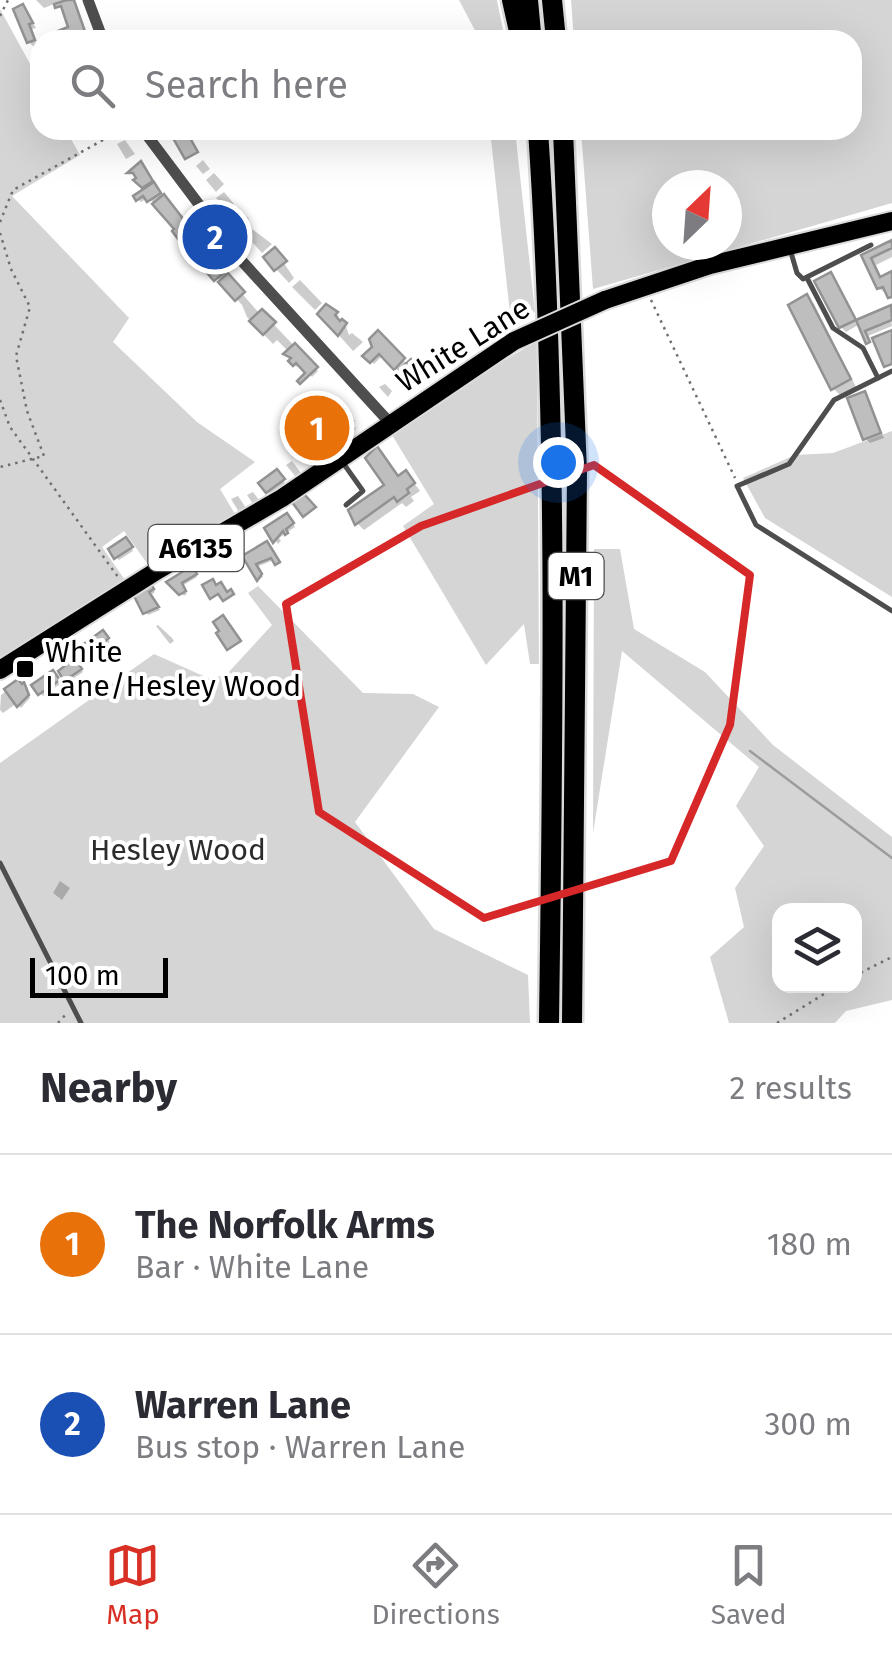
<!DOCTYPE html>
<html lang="en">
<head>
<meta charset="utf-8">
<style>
	:root { --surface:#fff; --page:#f7f7f7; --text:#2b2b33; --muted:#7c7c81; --line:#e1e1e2; --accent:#d93025 }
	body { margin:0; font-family:"Fira Sans",sans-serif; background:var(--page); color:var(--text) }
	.controls { position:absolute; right:30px; bottom:30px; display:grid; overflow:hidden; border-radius:20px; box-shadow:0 10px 40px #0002 }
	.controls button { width:90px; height:90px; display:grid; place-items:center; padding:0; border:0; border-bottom:2px solid var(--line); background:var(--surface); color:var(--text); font:50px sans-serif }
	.compass { position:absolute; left:652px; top:170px; width:90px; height:90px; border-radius:50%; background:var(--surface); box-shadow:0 10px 40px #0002; rotate:25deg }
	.scale { position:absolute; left:30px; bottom:25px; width:138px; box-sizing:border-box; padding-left:10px; border:5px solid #000; border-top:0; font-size:28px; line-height:35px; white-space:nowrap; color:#000; -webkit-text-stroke:8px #fff; paint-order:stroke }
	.you { position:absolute; left:558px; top:462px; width:35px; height:35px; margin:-25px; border:8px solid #fff; border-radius:50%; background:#1a73e8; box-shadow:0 0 0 15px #1a73e833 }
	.badge { display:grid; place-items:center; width:65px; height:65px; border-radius:50%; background:var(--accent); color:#fff; font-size:32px; font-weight:700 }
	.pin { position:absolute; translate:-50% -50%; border:5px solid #fff; box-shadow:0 2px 10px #0006 }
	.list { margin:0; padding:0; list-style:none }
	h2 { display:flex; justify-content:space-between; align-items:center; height:130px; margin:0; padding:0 40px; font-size:42px }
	h2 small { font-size:32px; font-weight:400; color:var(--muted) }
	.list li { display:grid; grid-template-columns:65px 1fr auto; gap:30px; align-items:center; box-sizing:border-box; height:180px; padding:0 40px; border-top:2px solid var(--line) }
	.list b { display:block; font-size:38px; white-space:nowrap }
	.list p { margin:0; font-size:32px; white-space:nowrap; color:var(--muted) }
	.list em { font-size:32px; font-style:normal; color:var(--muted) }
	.icon { flex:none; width:55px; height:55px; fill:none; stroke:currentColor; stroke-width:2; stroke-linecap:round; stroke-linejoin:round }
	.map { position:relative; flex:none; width:892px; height:1023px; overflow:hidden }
	.search { position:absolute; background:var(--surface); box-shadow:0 10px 40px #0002; left:30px; right:30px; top:30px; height:110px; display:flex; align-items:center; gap:25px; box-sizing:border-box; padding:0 35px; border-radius:30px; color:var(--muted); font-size:38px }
	.sheet { height:490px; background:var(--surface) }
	nav { display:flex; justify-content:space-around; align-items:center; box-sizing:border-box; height:140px; border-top:2px solid var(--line); background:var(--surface); font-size:28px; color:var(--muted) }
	nav a { display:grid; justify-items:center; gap:5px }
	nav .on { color:var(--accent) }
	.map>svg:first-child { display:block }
</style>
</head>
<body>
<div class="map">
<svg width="892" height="1023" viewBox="0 0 892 1023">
	<rect width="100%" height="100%" fill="#fff"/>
	<g fill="#d5d5d5" fill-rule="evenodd">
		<polygon points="459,0 497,0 505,40 480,40"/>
		<path d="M571,0H892V203L593,289L581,130H852V40H574ZM667,185H727V245H667Z"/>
		<polygon points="0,9 40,82 40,130 66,130 80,155 12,196 129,318 113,342 197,422 255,462 220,489 235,514 149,566 124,531 102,547 125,580 0,660"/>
		<polygon points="490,130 515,130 535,312 511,323"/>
		<polygon points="537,341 539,664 530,664 524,624 486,665 403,526 434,504 392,435 485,372"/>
		<polygon points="892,431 892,597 765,518 743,478 795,455 833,453"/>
		<path d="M594,549H620L634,629L705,672L773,745L892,837V1000L846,1011L835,1023H729L710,957L744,927L735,888L764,846L736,806L759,767L622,651L593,833ZM780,911H854V986H780Z"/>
		<polygon points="258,586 363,693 413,694 439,707 355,822 434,929 528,975 530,1023 0,1023 0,763 154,654 208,678 226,675 272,625 248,593"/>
	</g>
	<g fill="#0003">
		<polygon points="36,0 66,0 88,40 72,40 71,35 65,37 62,34 71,29 62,1 44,8"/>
		<polygon points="27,12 36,28 32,29 38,45 34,47 29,42"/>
		<polygon points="131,30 137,40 124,40 122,33"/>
		<polygon points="125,140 135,154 126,159 117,144"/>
		<polygon points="203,160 210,169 203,174 196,166"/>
		<polygon points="143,167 192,233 182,240 175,232 178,229 153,202 147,198 141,202 138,199 147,190 137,181"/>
		<polygon points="214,173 224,184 216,192 206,180"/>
		<polygon points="224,192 234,204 226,210 216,198"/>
		<polygon points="238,207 249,219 244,223 272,244 262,253 229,216"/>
		<polygon points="193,238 260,314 262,312 318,371 312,377 300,364 297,367 294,365 286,354 289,352 277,340 273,344 247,317 242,305 187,244"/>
		<polygon points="892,243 892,257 876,265 882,278 892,274 892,299 879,288 864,256"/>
		<polygon points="275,250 294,278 289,283 266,258"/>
		<polygon points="300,280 322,303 315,310 292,287"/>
		<polygon points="835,280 857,322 890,308 892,326 868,336 860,324 846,332 841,327"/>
		<polygon points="807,297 814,304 856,387 840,395 833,388"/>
		<polygon points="327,308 339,316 335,319 345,324 349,335 352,333 363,342 353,351 320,314"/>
		<polygon points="378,334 408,365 411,363 420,373 402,384 395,376 400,372 383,355 374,364 366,356 375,347"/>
		<polygon points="385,384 392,391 388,397 379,387"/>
		<polygon points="864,394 884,438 870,443 865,438"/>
		<polygon points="325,412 356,428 350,437 333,425 320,445 334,456 330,461 306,439"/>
		<polygon points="292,461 301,473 296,477 286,465"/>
		<polygon points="277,472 285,483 270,494 261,484"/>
		<polygon points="399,478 412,480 420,491 411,497 414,501 406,507 402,503 364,530 357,523 387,485"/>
		<polygon points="253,492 259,500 253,504 247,495"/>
		<polygon points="238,496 246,508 239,512 231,499"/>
		<polygon points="290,518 295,527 279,538 281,541 278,544 267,529"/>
		<polygon points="128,543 133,551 119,560 116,557"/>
		<polygon points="269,547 281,565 274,560 256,567 263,577 260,579 245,557"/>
		<polygon points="194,572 197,577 182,586 187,594 184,596 170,582"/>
		<polygon points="151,586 155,592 150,596 160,610 148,615 136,593"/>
		<polygon points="158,625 172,638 174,641 170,644 156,626"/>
		<polygon points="103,633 110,642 105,645 108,650 96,658 84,660 77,651"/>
		<polygon points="78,664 83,672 69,682 66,679"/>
		<polygon points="55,676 60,684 43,696 40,693"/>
		<polygon points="18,682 26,688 30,698 21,708 17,703 3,713 0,710 1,695"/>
		<polygon points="60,881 70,888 62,900 53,893"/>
	</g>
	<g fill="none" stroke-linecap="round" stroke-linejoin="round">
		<polyline stroke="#9c9c9c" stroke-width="2.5" points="750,751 892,858"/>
	</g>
	<g fill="#bebebe" stroke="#929292" stroke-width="2.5">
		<polygon points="67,0 74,0 88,40 68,40 69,33 60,36 58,31 68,27 61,6 55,8 54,4"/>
		<polygon points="23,4 33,23 29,24 35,40 27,43 13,9"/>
		<polygon points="186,131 198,152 185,159 173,138"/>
		<polygon points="141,161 153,181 142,188 133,180 136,178 133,173 127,173"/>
		<polygon points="154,182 161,193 147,202 143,196 136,201 133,196"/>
		<polygon points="164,194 191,229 178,239 172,231 174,229 152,204"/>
		<polygon points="194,235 206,250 196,259 183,243"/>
		<polygon points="892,240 892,248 871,258 880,277 892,271 892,297 888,298 883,287 877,289 861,255"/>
		<polygon points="275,247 287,261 274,271 263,257"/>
		<polygon points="208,251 226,271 214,281 197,261"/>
		<polygon points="831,272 856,320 839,328 814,281"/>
		<polygon points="228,273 245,292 235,301 218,282"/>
		<polygon points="807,294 851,379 831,390 788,305"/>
		<polygon points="326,304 338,312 335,315 340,321 342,319 347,323 338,336 317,314"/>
		<polygon points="891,305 892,320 865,331 870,342 866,344 856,320"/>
		<polygon points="262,309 276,322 263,335 249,321"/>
		<polygon points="378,330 405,358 394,370 379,354 370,363 362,356 372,347 369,339"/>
		<polygon points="892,330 892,364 884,367 872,338"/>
		<polygon points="295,343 318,367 300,384 297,381 305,373 296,363 293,366 288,361 291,358 283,354"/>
		<polygon points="411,359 419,369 398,383 392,376"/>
		<polygon points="865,391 881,433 863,440 847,398"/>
		<polygon points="324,409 338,416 340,412 353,421 344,434 328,422 316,439 331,449 324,458 303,439"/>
		<polygon points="377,446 398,476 406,470 415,483 407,489 409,493 397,502 394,497 355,525 348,510 384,485 365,458"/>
		<polygon points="277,469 285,479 266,493 258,483"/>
		<polygon points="304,494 316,507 303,517 292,502"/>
		<polygon points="287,513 294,523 286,529 288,533 285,535 283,531 273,543 264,528"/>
		<polygon points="126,537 133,547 114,559 108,549"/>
		<polygon points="267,541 280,562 275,565 271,558 256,564 262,574 257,581 242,556"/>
		<polygon points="192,566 197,574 182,583 186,591 179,595 166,582"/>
		<polygon points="213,579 216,585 221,582 227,592 231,589 234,594 223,601 218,594 210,599 202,585"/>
		<polygon points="149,581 154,589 149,592 159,607 143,614 132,592"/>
		<polygon points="223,615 241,641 227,650 216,633 219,631 213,622"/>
		<polygon points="103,630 109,638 104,642 107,646 91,657 90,655 80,659 74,651"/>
		<polygon points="75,658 82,669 64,681 58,671"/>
		<polygon points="53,670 60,680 38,695 31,685"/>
		<polygon points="18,679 22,684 24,682 29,695 17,707 4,689"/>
	</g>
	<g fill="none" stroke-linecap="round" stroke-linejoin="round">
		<defs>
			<g id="primary">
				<polyline points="605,300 710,265 892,221"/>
				<polyline points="0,670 158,570 282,498 514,341"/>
			</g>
			<g id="highway">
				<polyline points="512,0 521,40"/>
				<polyline points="528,0 531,33"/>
				<polyline points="552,0 556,40"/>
				<path d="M538,130C558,428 553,725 549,1023"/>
				<polyline points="563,130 577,471 572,1023"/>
			</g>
		</defs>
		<use href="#primary" stroke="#dbdbdb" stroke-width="22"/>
		<use href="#highway" stroke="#dbdbdb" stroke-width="25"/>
		<g stroke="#707070" stroke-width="2.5" stroke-dasharray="2.5 5" stroke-linecap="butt">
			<polyline points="0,16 8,0"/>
			<polyline points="0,222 13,190 121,130"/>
			<polyline points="0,233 11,269 30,307 16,356 27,411 44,456 0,467"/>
			<polyline points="651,300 735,478"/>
			<polyline points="0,400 10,427 118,577"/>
			<polyline points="854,976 892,957"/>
			<polyline points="58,1023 67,1013"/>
			<polyline points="777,1023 837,986"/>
		</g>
		<g stroke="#4e4e4e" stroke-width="5">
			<polyline points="790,249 797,273 803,279 871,245"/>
			<polyline points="807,278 833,328 863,348 878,378"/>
			<polyline points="892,371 834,400 789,464 737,486 756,525 892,611"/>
			<polyline points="341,460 363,491 346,505"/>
			<polyline points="0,863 81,1023"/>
		</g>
		<g stroke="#4e4e4e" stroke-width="11">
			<polyline points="88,0 103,40"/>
			<polyline points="143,130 240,259 390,423"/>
		</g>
		<use href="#primary" stroke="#000" stroke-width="18"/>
		<use href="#highway" stroke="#000" stroke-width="20"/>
		<defs>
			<polyline id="primary-bridge" points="514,341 605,300"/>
		</defs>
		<use href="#primary-bridge" stroke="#dbdbdb" stroke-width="22" stroke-linecap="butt"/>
		<use href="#primary-bridge" stroke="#000" stroke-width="18"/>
	</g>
	<path fill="none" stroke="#d62828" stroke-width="8" stroke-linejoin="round" d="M594,465L750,575L730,725L671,861L484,918L319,812L286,604L421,526Z"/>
	<rect fill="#000" stroke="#fff" stroke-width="4" x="15" y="659" width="20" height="20" rx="5"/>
	<g text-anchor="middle" stroke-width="8" stroke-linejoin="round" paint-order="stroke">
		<g fill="#fff" stroke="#4c4c4c" stroke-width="2.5">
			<rect x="148.5" y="525" width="95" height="46" rx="8"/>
			<rect x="548.5" y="553" width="55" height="46" rx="8"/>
		</g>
		<g font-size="28" font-weight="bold" fill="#000">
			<text x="196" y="558">A6135</text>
			<text x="576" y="586">M1</text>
		</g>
		<g font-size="30" fill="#000" stroke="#fff">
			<text transform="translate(463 345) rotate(-32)" y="10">White Lane</text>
		</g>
		<g font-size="30" fill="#000" stroke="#fff" text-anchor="start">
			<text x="45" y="662">White<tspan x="45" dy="34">Lane/Hesley Wood</tspan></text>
		</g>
		<g font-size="30" fill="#2c2c2c" stroke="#fff">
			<text x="178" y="860">Hesley Wood</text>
		</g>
	</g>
</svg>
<div class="controls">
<button><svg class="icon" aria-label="layers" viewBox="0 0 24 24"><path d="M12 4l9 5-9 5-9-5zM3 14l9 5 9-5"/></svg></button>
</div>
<svg class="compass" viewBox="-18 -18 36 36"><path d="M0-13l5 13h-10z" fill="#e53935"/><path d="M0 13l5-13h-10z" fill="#7c7c81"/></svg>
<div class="scale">100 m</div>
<div class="you"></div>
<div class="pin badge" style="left:317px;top:428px;background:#e8710a">1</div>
<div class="pin badge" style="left:215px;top:237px;background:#1a4fb4">2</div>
<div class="search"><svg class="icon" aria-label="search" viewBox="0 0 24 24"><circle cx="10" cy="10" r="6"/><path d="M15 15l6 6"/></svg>Search here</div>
</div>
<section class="sheet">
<h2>Nearby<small>2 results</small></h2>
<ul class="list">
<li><span class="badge" style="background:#e8710a">1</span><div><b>The Norfolk Arms</b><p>Bar · White Lane</p></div><em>180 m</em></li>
<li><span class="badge" style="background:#1a4fb4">2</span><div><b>Warren Lane</b><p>Bus stop · Warren Lane</p></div><em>300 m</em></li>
</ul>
</section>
<nav>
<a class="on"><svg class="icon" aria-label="map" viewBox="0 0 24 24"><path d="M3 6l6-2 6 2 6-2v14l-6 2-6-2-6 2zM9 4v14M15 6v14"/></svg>Map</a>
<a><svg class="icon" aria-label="directions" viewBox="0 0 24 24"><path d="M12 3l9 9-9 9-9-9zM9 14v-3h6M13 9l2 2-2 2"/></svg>Directions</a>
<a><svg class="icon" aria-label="saved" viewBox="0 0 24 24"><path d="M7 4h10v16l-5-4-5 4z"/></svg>Saved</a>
</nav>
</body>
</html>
